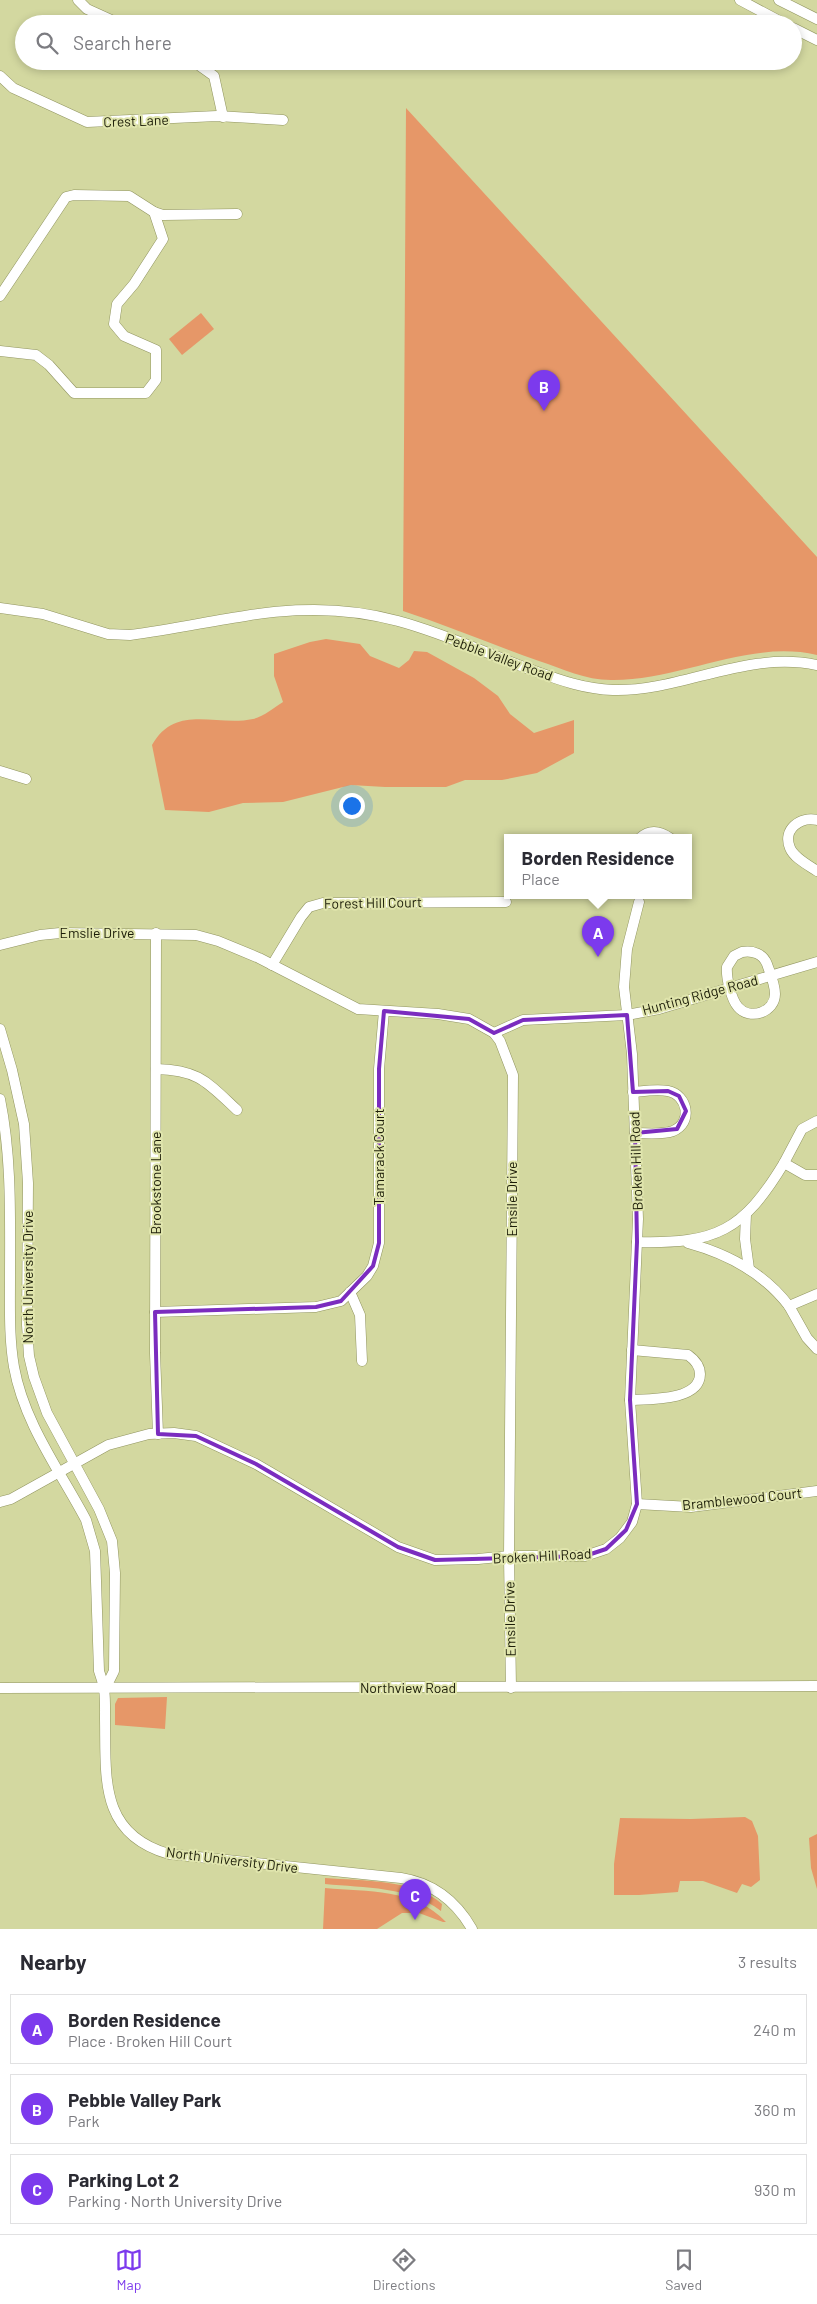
<!DOCTYPE html>
<html lang="en">
<head>
<meta charset="utf-8">
<style>
	:root { --surface:#fff; --page:#f2f2f3; --text:#2b2b33; --muted:#7c7c81; --line:#e1e1e2; --accent:#7c3aed }
	body { margin:0; font-family:Barlow,sans-serif; background:var(--page); color:var(--text) }
	.you { position:absolute; left:351px; top:805px; width:18px; height:18px; margin:-12px; border:4px solid #fff; border-radius:50%; background:#1a73e8; box-shadow:0 0 0 8px #1a73e833 }
	.badge { display:grid; place-items:center; width:32px; height:32px; border-radius:50%; background:var(--accent); color:#fff; font-size:16px; font-weight:700 }
	.pin { position:absolute; translate:-50% -41px; filter:drop-shadow(0 1px 2px #0008) }
	.pin::after { content:''; position:absolute; top:26px; width:18px; height:15px; background:inherit; clip-path:polygon(0 0,100% 0,50% 100%) }
	.popup { position:absolute; left:504px; top:834px; width:188px; height:65px; box-sizing:border-box; display:grid; place-content:center; border-radius:0px; background:var(--surface); filter:drop-shadow(0 1px 4px #0005); font-size:16px; white-space:nowrap; color:var(--muted) }
	.popup b { font-size:19px; color:var(--text) }
	.popup::after { content:''; position:absolute; left:50%; top:100%; margin-left:-10px; border:10px solid transparent; border-top-color:var(--surface) }
	.list { margin:0; padding:0; list-style:none }
	h2 { display:flex; justify-content:space-between; align-items:center; height:65px; margin:0; padding:0 20px; font-size:21px }
	h2 small { font-size:16px; font-weight:400; color:var(--muted) }
	.list li { display:grid; grid-template-columns:32px 1fr auto; gap:15px; align-items:center; box-sizing:border-box; height:70px; margin:0 10px 10px; padding:0 10px; border:1px solid var(--line); border-radius:0px }
	.list b { display:block; font-size:19px; white-space:nowrap }
	.list p { margin:0; font-size:16px; white-space:nowrap; color:var(--muted) }
	.list em { font-size:16px; font-style:normal; color:var(--muted) }
	.icon { flex:none; width:28px; height:28px; fill:none; stroke:currentColor; stroke-width:2; stroke-linecap:round; stroke-linejoin:round }
	.map { position:relative; flex:none; width:817px; height:1929px; overflow:hidden }
	.search { position:absolute; background:var(--surface); box-shadow:0 2px 8px #0003; left:15px; right:15px; top:15px; height:55px; display:flex; align-items:center; gap:12px; box-sizing:border-box; padding:0 18px; border-radius:28px; color:var(--muted); font-size:19px }
	.sheet { height:305px; background:var(--surface) }
	nav { display:flex; justify-content:space-around; align-items:center; box-sizing:border-box; height:70px; border-top:1px solid var(--line); background:var(--surface); font-size:14px; color:var(--muted) }
	nav a { display:grid; justify-items:center; gap:2px }
	nav .on { color:var(--accent) }
	.map>svg:first-child { display:block }
</style>
</head>
<body>
<div class="map">
<svg width="817" height="1929" viewBox="0 0 817 1929">
	<rect width="100%" height="100%" fill="#d3d8a0"/>
	<g fill="#e69768">
		<path d="M406,108L817,557V655C748,639 680,681 611,680C585,680 563,669 539,661C493,645 449,626 403,611Z"/>
		<polygon points="201,313 214,329 182,355 169,339"/>
		<path d="M326,639L360,644L370,656L399,668L409,660L414,651L427,652L474,678L498,696L510,714L534,733L574,720V753L537,773L502,780H465L446,787H385L351,785L283,802L243,803L209,812L165,810L152,745C176,703 216,727 253,719C263,717 275,707 283,702L274,676V654L310,642Z"/>
		<polygon points="167,1697 165,1729 115,1725 115,1704 118,1698"/>
		<polygon points="745,1817 752,1821 758,1836 760,1880 751,1887 742,1884 737,1893 703,1881 680,1881 678,1892 639,1895 614,1895 614,1864 620,1818 691,1819"/>
		<polygon points="817,1834 817,1889 811,1868 809,1838"/>
		<path d="M325,1878C362,1881 414,1879 442,1904L441,1911C408,1886 365,1888 325,1884Z"/>
		<path d="M325,1888C368,1892 414,1888 446,1922H443L419,1913H402L377,1929H323Z"/>
	</g>
	<g fill="none" stroke-linecap="round" stroke-linejoin="round">
		<defs>
			<g id="minor">
				<polyline points="78,0 87,9 120,24"/>
				<polyline points="740,0 785,24"/>
				<polyline points="779,0 817,19"/>
				<polyline points="793,28 817,40"/>
				<polyline points="193,61 214,76 223,117"/>
				<polyline points="0,76 13,88 87,122 217,116 283,120"/>
				<polyline points="0,296 66,197 74,195 129,196 154,212 163,215 237,214"/>
				<polyline points="0,351 36,355 49,365 74,393 146,393 156,380 156,350 124,336 114,324 117,304 134,284 163,239 154,212"/>
				<path d="M0,608L43,614L108,634L130,635C225,623 300,594 398,621C443,633 486,653 529,669C557,679 583,689 613,690C681,692 746,650 817,665"/>
				<polyline points="0,771 26,779"/>
				<path d="M817,820C801,816 782,829 790,848C794,858 808,865 817,871"/>
				<path d="M640,838C650,829 660,831 670,838"/>
				<polyline points="156,933 155,1353 158,1434"/>
				<polyline points="0,945 40,935 60,933 196,935 218,941 259,958 358,1009 438,1014 469,1019 494,1033 500,1041 513,1075 509,1556 511,1688"/>
				<path d="M742,952C753,950 763,954 767,964C770,973 775,984 775,994C775,1012 750,1021 738,1007C731,999 726,977 727,967L734,956Z"/>
				<polyline points="272,965 301,917 309,907 323,903 506,902"/>
				<polyline points="0,1029 12,1070 24,1124 28,1183 27,1325 29,1356 34,1377 47,1413 99,1509 112,1541 115,1573 114,1671 106,1687"/>
				<polyline points="494,1033 523,1020 627,1015 659,1009 817,962"/>
				<path d="M156,1069C199,1070 207,1082 237,1110"/>
				<path d="M633,1092C644,1091 657,1089 668,1091C688,1095 693,1123 673,1131C662,1135 647,1133 635,1133"/>
				<path d="M0,1099C12,1158 10,1220 10,1280C10,1309 9,1338 14,1367C24,1423 60,1471 86,1520L95,1551L99,1671C106,1689 105,1700 105,1719C106,1778 99,1834 169,1854L401,1878C433,1883 456,1901 472,1929"/>
				<polyline points="817,1121 802,1129 784,1163 805,1175 817,1175"/>
				<polyline points="746,1214 745,1239 749,1269"/>
				<path d="M637,1242C716,1244 743,1231 784,1163"/>
				<path d="M688,1243C728,1254 764,1273 789,1306"/>
				<polyline points="350,1292 360,1315 362,1361"/>
				<polyline points="817,1294 789,1306 807,1338 817,1349"/>
				<polyline points="155,1312 316,1307 341,1301 367,1276 373,1266 379,1243 379,1069 384,1011"/>
				<path d="M630,1400C649,1399 700,1401 700,1374C700,1366 695,1360 688,1355L632,1350"/>
				<polyline points="0,1502 11,1499 108,1445 149,1434 174,1433 196,1436 256,1464 398,1547 435,1560 478,1559 509,1556 585,1556 606,1549 620,1538 632,1522 637,1504 630,1400 638,1219 632,1054 624,987 627,949 639,902"/>
				<polyline points="637,1504 691,1507 817,1491"/>
				<polyline points="0,1688 817,1686"/>
			</g>
		</defs>
		<use href="#minor" stroke="#919560" stroke-width="11"/>
		<use href="#minor" stroke="#fff" stroke-width="10"/>
	</g>
	<path fill="none" stroke="#7b2cbf" stroke-width="4" stroke-linejoin="round" d="M384,1011L469,1019L494,1033L523,1020L627,1015L633,1092L668,1091L679,1096L686,1111L677,1129L635,1133L637,1242L630,1400L637,1504L626,1530L606,1549L585,1556L435,1560L398,1547L256,1464L196,1436L158,1434L155,1312L316,1307L341,1301L373,1266L379,1243V1069Z"/>
	<g text-anchor="middle" stroke-width="4" stroke-linejoin="round" paint-order="stroke">
		<g font-size="14" fill="#1c1d08" stroke="#e0e5ad">
			<text transform="translate(136 121) rotate(-2)" y="5">Crest Lane</text>
			<text transform="translate(499 657) rotate(20)" y="5">Pebble Valley Road</text>
			<text transform="translate(373 903) rotate(-1)" y="5">Forest Hill Court</text>
			<text x="97" y="938">Emslie Drive</text>
			<text transform="translate(700 995) rotate(-15)" y="5">Hunting Ridge Road</text>
			<text transform="translate(379 1157) rotate(-90)" y="5">Tamarack Court</text>
			<text transform="translate(636 1161) rotate(-92)" y="5">Broken Hill Road</text>
			<text transform="translate(156 1183) rotate(-90)" y="5">Brookstone Lane</text>
			<text transform="translate(512 1199) rotate(-90)" y="5">Emsile Drive</text>
			<text transform="translate(28 1277) rotate(-90)" y="5">North University Drive</text>
			<text transform="translate(742 1499) rotate(-6)" y="5">Bramblewood Court</text>
			<text transform="translate(542 1556) rotate(-3)" y="5">Broken Hill Road</text>
			<text transform="translate(510 1619) rotate(-91)" y="5">Emsile Drive</text>
			<text x="408" y="1693">Northview Road</text>
			<text transform="translate(232 1860) rotate(7)" y="5">North University Drive</text>
		</g>
	</g>
</svg>
<div class="you"></div>
<div class="pin badge" style="left:598px;top:957px">A</div>
<div class="popup"><b>Borden Residence</b>Place</div>
<div class="pin badge" style="left:544px;top:411px">B</div>
<div class="pin badge" style="left:415px;top:1920px">C</div>
<div class="search"><svg class="icon" aria-label="search" viewBox="0 0 24 24"><circle cx="10" cy="10" r="6"/><path d="M15 15l6 6"/></svg>Search here</div>
</div>
<section class="sheet">
<h2>Nearby<small>3 results</small></h2>
<ul class="list">
<li><span class="badge">A</span><div><b>Borden Residence</b><p>Place · Broken Hill Court</p></div><em>240 m</em></li>
<li><span class="badge">B</span><div><b>Pebble Valley Park</b><p>Park</p></div><em>360 m</em></li>
<li><span class="badge">C</span><div><b>Parking Lot 2</b><p>Parking · North University Drive</p></div><em>930 m</em></li>
</ul>
</section>
<nav>
<a class="on"><svg class="icon" aria-label="map" viewBox="0 0 24 24"><path d="M3 6l6-2 6 2 6-2v14l-6 2-6-2-6 2zM9 4v14M15 6v14"/></svg>Map</a>
<a><svg class="icon" aria-label="directions" viewBox="0 0 24 24"><path d="M12 3l9 9-9 9-9-9zM9 14v-3h6M13 9l2 2-2 2"/></svg>Directions</a>
<a><svg class="icon" aria-label="saved" viewBox="0 0 24 24"><path d="M7 4h10v16l-5-4-5 4z"/></svg>Saved</a>
</nav>
</body>
</html>
